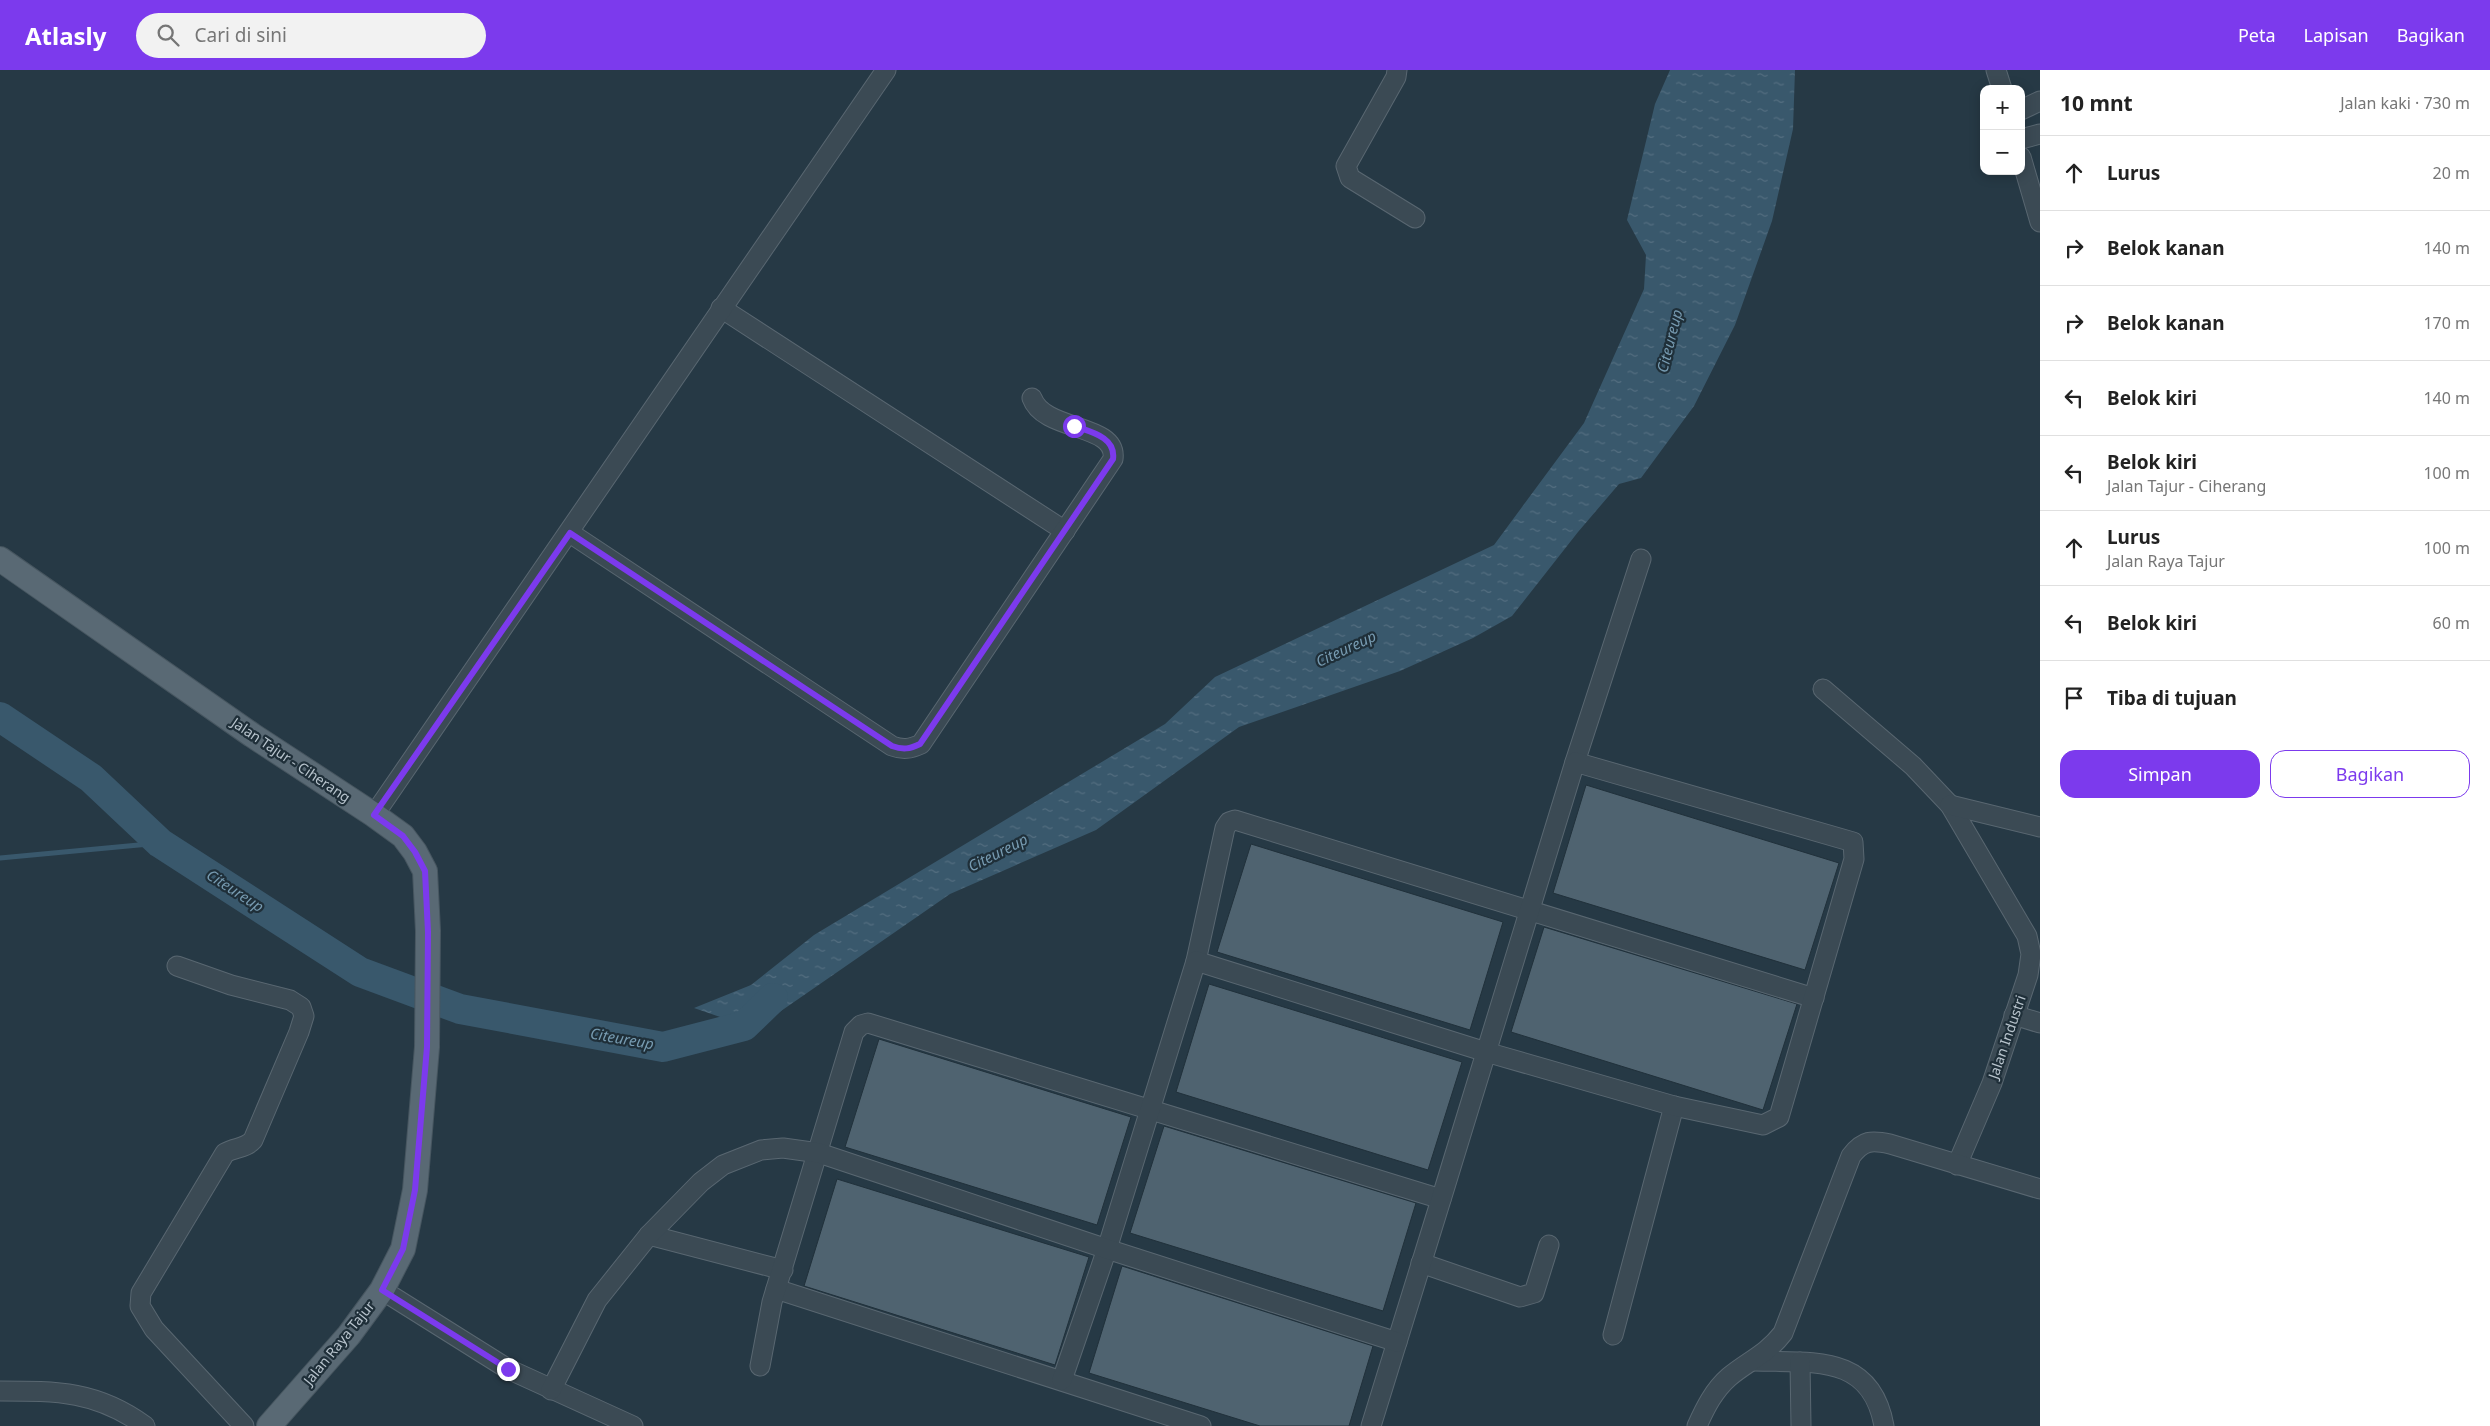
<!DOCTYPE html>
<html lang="id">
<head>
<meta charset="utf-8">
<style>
	:root { --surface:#fff; --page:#f2f2f2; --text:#222; --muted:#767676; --line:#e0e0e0; --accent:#7c3aed }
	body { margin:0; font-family:"Noto Sans",sans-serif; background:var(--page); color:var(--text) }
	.controls { position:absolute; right:15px; top:15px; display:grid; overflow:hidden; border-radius:10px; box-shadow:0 2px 12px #0003 }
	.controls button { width:45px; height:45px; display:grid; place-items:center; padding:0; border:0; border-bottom:1px solid var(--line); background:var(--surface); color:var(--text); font:25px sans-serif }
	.stop { position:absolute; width:15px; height:15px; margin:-11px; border:4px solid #7c3aed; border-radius:50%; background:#fff }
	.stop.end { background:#7c3aed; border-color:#fff; box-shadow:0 1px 5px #0008 }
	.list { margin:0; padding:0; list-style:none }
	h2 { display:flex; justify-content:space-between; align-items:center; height:65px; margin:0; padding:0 20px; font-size:21px }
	h2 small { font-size:16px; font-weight:400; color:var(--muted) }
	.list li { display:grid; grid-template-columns:32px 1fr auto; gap:15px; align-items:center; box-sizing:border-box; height:75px; padding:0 20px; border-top:1px solid var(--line) }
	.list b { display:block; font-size:19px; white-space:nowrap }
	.list p { margin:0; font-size:16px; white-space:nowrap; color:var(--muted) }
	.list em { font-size:16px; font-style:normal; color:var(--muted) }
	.actions { display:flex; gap:10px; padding:15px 20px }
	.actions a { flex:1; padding:11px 0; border:1px solid var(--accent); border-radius:15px; text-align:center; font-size:18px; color:var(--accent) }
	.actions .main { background:var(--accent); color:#fff }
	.icon { flex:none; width:28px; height:28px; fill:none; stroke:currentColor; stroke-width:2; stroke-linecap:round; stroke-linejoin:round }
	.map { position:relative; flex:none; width:2040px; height:1356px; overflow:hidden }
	header { display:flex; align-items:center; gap:30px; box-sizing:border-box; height:70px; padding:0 25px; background:var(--accent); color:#fff }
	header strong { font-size:24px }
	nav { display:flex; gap:28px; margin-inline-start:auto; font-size:18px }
	.search { width:350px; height:45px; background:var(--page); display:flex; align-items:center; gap:12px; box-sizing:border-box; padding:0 18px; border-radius:28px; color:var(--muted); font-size:19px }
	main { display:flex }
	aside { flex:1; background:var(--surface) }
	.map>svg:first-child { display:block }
</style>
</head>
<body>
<header>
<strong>Atlasly</strong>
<div class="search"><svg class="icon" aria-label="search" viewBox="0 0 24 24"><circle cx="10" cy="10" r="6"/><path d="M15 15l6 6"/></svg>Cari di sini</div>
<nav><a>Peta</a><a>Lapisan</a><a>Bagikan</a></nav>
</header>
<main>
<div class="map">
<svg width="2040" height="1356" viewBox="0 0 2040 1356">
	<defs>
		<pattern id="water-ripples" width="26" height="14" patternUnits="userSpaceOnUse" patternTransform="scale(1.25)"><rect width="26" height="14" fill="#39586c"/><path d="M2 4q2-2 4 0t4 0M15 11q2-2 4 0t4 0" fill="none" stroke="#546e80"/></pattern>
	</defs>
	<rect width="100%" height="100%" fill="#263945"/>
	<polygon fill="url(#water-ripples)" points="1670,0 1795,0 1793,59 1772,151 1735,255 1694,336 1641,408 1619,414 1578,462 1512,546 1473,568 1400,601 1239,657 1096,760 950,824 755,959 694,938 751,915 814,865 1165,654 1215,607 1494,475 1584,353 1644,219 1646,185 1627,150 1655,34"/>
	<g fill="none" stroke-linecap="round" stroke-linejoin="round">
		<polyline stroke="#39586c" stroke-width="5" points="0,788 160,773"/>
		<polyline stroke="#39586c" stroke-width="30" points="0,647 91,708 160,773 360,902 460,939 663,977 744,956 773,928"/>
	</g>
	<g fill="#4f6370" stroke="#21313b">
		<polygon points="1586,715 1839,793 1805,900 1553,823"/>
		<polygon points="1251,774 1503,852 1470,960 1217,882"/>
		<polygon points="1544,857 1797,934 1763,1040 1511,962"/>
		<polygon points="1209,914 1462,992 1428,1100 1176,1022"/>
		<polygon points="879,969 1131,1047 1097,1155 845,1077"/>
		<polygon points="1164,1056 1416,1133 1383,1241 1130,1163"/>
		<polygon points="837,1109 1089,1187 1055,1295 804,1216"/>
		<polygon points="1122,1196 1373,1276 1349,1356 1260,1356 1089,1303"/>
	</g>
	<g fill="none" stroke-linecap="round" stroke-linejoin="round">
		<defs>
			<g id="minor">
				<polyline points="1397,0 1396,7 1346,96 1350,108 1415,148"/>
				<polyline points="1996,0 2002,19"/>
				<polyline points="2021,40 2040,31"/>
				<polyline points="2021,69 2040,64"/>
				<polyline points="2021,87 2040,152"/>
				<polyline points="721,238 1065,461"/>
				<path d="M570,463L892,676C903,680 910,679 921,674L1113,389C1118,353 1044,362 1032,328"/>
				<polyline points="1823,619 1913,696 1950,735 2027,866 2031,884 2028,905 1992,1013 1957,1095"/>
				<polyline points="1575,692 1641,489"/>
				<polyline points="1950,735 2040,757"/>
				<polyline points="374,745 886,0"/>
				<polyline points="1196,891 1225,758 1229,752 1235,750 1814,928"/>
				<path d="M177,896L231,915L290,930L301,937L304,946L299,962L253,1070C245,1079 235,1077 225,1083L141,1223L140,1236L154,1259L244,1356"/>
				<polyline points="2014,945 2040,953"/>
				<polyline points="649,1165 783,1200"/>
				<polyline points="1421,1193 1520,1227 1534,1223 1549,1175"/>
				<polyline points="776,1219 1201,1356"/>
				<polyline points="382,1220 508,1299 633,1356"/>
				<polyline points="1613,1265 1674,1036"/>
				<path d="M1754,1291C1812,1293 1871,1283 1884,1356"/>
				<polyline points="1800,1292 1801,1356"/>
				<polyline points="760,1296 772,1232 854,962 861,955 868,953 1441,1129"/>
				<path d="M1062,1310L1107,1179L1196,891L1486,982L1674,1036L1763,1055L1779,1047L1854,789L1853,772L1575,692C1507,913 1440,1135 1371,1356"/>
				<polyline points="551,1320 597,1230 649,1165 701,1112 723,1095 761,1080 783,1078 819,1083 1107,1179 1397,1272"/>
				<path d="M0,1321C58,1321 97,1321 145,1356"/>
				<path d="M1697,1356C1705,1338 1714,1320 1729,1307C1748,1291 1766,1285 1783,1263L1851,1086C1863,1070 1872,1070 1890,1074L2040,1119"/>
			</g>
			<polyline id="major" points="0,489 252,665 374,745 403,766 415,782 425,801 428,861 427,977 415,1120 403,1179 382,1220 349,1265 269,1356"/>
		</defs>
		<use href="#minor" stroke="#596771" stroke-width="21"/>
		<use href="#major" stroke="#475660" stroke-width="26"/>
		<use href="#minor" stroke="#3b4a54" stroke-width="19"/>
		<use href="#major" stroke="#596974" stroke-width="24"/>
	</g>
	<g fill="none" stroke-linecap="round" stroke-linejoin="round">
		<path stroke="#7c3aed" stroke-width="6" d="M508,1299L382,1220L403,1179L415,1120L427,977L428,862L425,801L415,782L403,766L374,745L570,463L892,676C903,680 910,679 920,674L1113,389C1116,367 1091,362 1074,356"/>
	</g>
	<g text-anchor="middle" stroke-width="4.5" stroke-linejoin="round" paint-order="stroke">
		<g font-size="14" fill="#b8c4cd" stroke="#1f2f39">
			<text transform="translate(291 690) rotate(34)" y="5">Jalan Tajur - Ciherang</text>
			<text transform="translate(2007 967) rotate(-71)" y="5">Jalan Industri</text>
			<text transform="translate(339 1273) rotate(-51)" y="5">Jalan Raya Tajur</text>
		</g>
		<g font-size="15" font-style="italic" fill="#779bb1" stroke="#1f2f39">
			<text transform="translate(1670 271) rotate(-76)" y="5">Citeureup</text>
			<text transform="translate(1346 579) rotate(-25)" y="5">Citeureup</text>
			<text transform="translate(998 783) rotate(-27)" y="5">Citeureup</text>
			<text transform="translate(235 821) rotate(33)" y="5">Citeureup</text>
			<text transform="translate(622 969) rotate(10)" y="5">Citeureup</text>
		</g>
	</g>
</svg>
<div class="controls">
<button>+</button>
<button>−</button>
</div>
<div class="stop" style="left:1074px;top:356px"></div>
<div class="stop end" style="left:508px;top:1299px"></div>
</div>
<aside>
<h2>10 mnt<small>Jalan kaki · 730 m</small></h2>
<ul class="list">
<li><svg class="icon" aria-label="ahead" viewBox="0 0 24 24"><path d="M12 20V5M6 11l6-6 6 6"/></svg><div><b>Lurus</b></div><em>20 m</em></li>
<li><svg class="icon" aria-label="right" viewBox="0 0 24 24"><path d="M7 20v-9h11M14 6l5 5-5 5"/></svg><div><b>Belok kanan</b></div><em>140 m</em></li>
<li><svg class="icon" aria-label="right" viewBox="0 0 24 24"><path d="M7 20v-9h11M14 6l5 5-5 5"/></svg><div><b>Belok kanan</b></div><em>170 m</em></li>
<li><svg class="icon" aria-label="left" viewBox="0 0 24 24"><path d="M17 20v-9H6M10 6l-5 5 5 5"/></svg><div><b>Belok kiri</b></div><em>140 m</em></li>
<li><svg class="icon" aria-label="left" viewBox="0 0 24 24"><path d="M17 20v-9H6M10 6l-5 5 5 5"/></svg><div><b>Belok kiri</b><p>Jalan Tajur - Ciherang</p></div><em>100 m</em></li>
<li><svg class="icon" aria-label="ahead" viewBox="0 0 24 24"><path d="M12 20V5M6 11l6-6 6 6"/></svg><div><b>Lurus</b><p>Jalan Raya Tajur</p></div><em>100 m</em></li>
<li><svg class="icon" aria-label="left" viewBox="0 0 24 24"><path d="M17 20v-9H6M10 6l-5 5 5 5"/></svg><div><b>Belok kiri</b></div><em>60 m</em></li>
<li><svg class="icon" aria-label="arrive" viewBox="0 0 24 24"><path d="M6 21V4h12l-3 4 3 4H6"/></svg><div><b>Tiba di tujuan</b></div></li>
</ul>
<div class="actions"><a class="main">Simpan</a><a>Bagikan</a></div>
</aside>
</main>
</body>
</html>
